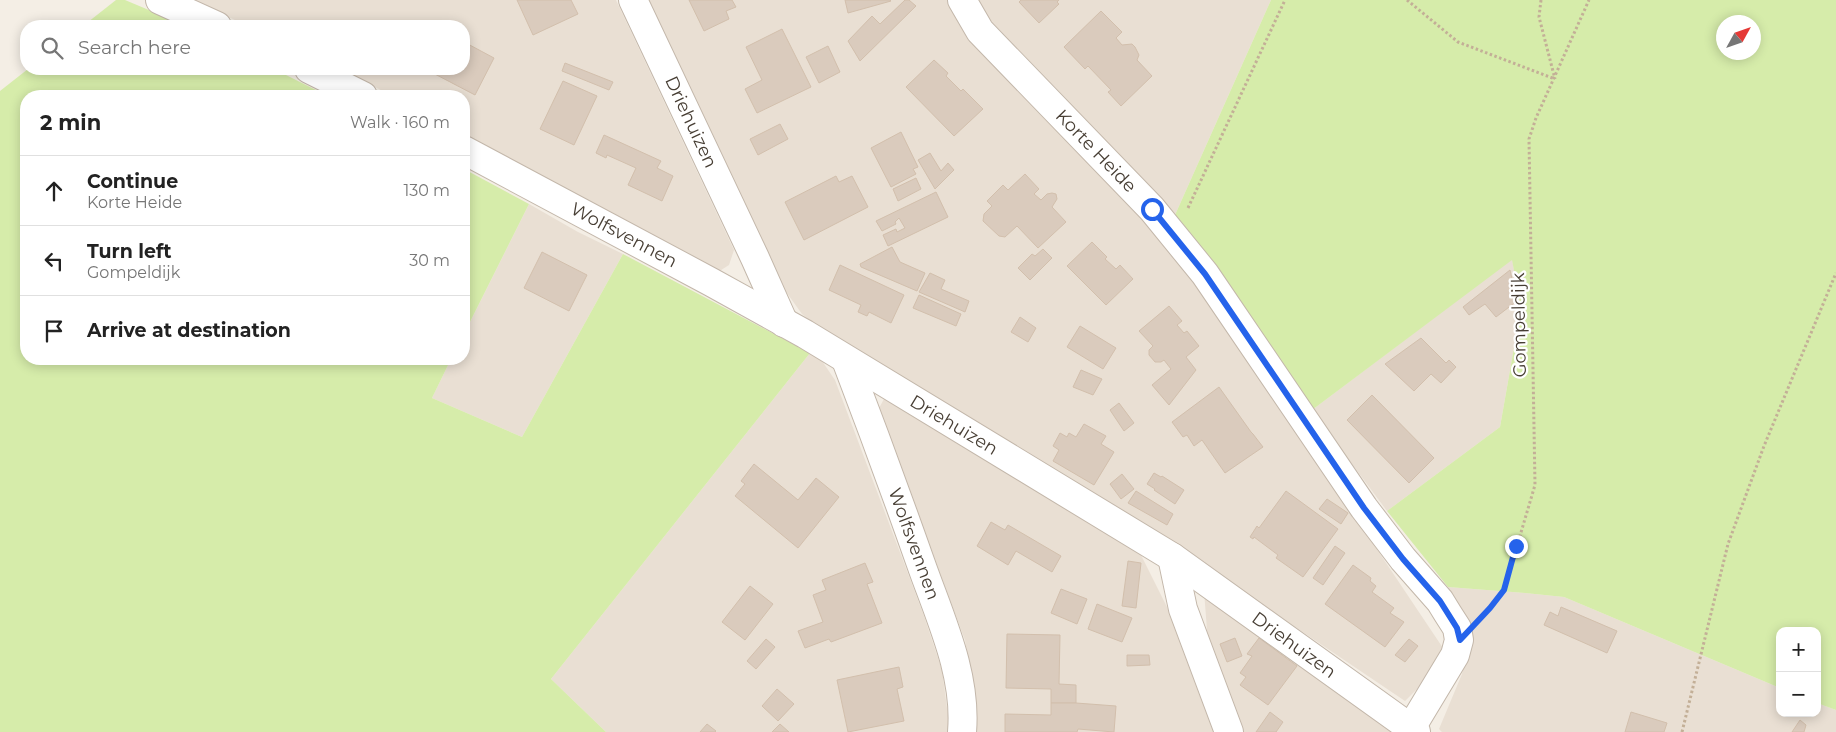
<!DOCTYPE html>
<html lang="en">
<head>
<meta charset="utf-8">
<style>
	:root { --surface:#fff; --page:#f6f6f6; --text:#222; --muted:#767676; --line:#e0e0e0 }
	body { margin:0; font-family:Montserrat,sans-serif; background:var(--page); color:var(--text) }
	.controls { position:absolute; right:15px; bottom:15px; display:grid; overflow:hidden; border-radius:10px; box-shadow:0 2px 12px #0003 }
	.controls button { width:45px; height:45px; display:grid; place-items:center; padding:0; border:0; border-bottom:1px solid var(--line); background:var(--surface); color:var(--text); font:25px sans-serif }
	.compass { position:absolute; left:1716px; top:15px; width:45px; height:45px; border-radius:50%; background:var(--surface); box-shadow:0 2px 12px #0003; rotate:50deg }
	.stop { position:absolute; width:15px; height:15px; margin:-11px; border:4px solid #2563eb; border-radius:50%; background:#fff }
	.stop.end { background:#2563eb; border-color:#fff; box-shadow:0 1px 5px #0008 }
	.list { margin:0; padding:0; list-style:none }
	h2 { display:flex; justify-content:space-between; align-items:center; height:65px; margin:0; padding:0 20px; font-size:21px }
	h2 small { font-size:16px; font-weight:400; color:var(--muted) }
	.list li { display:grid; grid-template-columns:32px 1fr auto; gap:15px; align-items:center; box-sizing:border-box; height:70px; padding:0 20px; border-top:1px solid var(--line) }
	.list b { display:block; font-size:19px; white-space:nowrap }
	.list p { margin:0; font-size:16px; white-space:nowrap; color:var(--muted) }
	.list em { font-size:16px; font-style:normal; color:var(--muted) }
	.icon { flex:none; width:28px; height:28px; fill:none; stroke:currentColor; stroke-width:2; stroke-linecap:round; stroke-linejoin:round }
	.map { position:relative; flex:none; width:1836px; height:732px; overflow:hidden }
	.search { position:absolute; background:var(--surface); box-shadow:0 2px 12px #0003; left:20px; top:20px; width:450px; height:55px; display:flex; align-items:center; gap:12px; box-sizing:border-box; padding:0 18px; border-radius:20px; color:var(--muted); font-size:19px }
	.panel { position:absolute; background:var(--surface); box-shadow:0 2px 12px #0003; left:20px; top:90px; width:450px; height:275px; border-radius:20px }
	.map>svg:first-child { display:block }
</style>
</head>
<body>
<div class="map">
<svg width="1836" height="732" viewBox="0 0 1836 732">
	<rect width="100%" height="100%" fill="#f4eee5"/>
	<g fill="#e9dfd3">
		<polygon points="191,0 616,0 734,250 729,265 718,272 464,135 464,96 392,96 341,69 464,69 464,26 248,26"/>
		<polygon points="649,0 949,0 1006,75 1168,246 1277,400 1443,648 1420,686 1405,701 1206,567 822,330 802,314 779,282"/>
		<polygon points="976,0 1271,0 1175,215 982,11"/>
		<polygon points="529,204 578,232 623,254 522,437 432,398 451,359 464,359 464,334"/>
		<polygon points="1512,259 1521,308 1500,427 1387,511 1312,410"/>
		<polygon points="810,353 822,361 835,380 924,616 942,670 949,723 948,732 606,732 551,679"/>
		<polygon points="884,399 1140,553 1169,611 1214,732 973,732 975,701 965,640 878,410"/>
		<polygon points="1448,587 1525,593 1564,597 1780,688 1780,713 1817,713 1817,703 1836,710 1836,732 1442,732 1439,729 1462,674 1472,630"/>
		<polygon points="1204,591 1397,732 1241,732 1208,643"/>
	</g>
	<g fill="#d6ecaa" fill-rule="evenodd">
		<polygon points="116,0 125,0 187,26 83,26"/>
		<path d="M1271,0H1836V710L1817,703V631H1780V688L1564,597L1525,593L1448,587L1387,511L1500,427L1521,308L1512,260L1312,410L1175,215ZM1724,22H1754V52H1724Z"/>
		<polygon points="28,69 274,69 328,96 26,96 26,359 451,359 432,398 522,437 623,254 810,353 551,679 606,732 0,732 0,91"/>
		<polygon points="464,169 529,204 464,334"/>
	</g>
	<g fill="#dacbbd" stroke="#d2bfac">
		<polygon points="517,0 571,0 578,14 533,35"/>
		<polygon points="689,0 732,0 736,7 726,11 729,19 704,31"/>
		<polygon points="845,0 890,0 891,1 848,13"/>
		<polygon points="905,0 909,0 916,6 860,61 848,41 872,16 880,24"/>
		<polygon points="1021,0 1059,0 1057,2 1059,4 1039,23 1019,2"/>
		<polygon points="1101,11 1122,32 1116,38 1122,45 1132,44 1135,47 1139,55 1137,60 1152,76 1121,106 1108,92 1111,90 1088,66 1085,69 1064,47"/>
		<polygon points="782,29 811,87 757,113 745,89 762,80 746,47"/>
		<polygon points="466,43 494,58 475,95 431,72 432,69 464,69 464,48"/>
		<polygon points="828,46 840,72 819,83 806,57"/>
		<polygon points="934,60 948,73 946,76 961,91 963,89 983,109 954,136 906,87"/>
		<polygon points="565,63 613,82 609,90 562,71"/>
		<polygon points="563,81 597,96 574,145 540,129"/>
		<polygon points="780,124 788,139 758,155 750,139"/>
		<polygon points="901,132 918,167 913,169 916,174 891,187 871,148"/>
		<polygon points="604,135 661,161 657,168 673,176 662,201 628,185 636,168 607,155 606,158 596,153"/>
		<polygon points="930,153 941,171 948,163 954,170 935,189 918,160"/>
		<polygon points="1025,174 1039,189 1034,194 1041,200 1047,194 1052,193 1056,194 1057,199 1052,207 1066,222 1038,248 1017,226 1005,237 999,236 983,221 984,214 992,206 987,201 1003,185 1008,190"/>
		<polygon points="836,176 839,182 852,176 868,207 804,240 785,202"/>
		<polygon points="916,178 921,189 898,201 893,189"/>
		<polygon points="936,192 948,217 888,246 883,235 896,229 897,232 905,228 899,218 895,222 896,224 882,231 876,221"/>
		<polygon points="1092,242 1107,257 1105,259 1116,269 1120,265 1133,279 1106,305 1067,266"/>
		<polygon points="892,247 900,262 925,273 917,291 861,267 860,264"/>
		<polygon points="1043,249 1052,258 1030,280 1018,268 1032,254 1035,256"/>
		<polygon points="542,252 587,275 569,311 524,288"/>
		<polygon points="840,265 904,295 891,323 869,312 867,316 858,312 861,305 829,290"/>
		<polygon points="1510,270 1517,301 1496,317 1485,304 1469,315 1463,307"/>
		<polygon points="930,273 945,280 941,289 969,301 965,312 919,292"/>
		<polygon points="919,295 961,314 956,326 913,308"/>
		<polygon points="1169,306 1182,321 1177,325 1184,333 1187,331 1199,346 1186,357 1196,370 1169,405 1152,385 1171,369 1164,360 1161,362 1155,362 1149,355 1149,350 1153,346 1139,331"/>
		<polygon points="1020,317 1036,328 1028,342 1011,332"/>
		<polygon points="1080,326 1116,348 1103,369 1067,347"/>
		<polygon points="1421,338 1446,363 1449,360 1456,367 1441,383 1431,374 1414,391 1385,364"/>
		<polygon points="1081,370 1102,379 1093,395 1073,387"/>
		<polygon points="1219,387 1251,432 1253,434 1263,447 1225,473 1202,440 1194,446 1187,435 1183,437 1172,422"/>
		<polygon points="1372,395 1434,458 1409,483 1347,420"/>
		<polygon points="1119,403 1134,423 1124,431 1110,410"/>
		<polygon points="1084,424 1106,436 1101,444 1114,452 1094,485 1053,461 1059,450 1053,446 1060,433 1067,437 1069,433 1076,437"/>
		<polygon points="754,464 798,500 816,478 839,497 798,548 735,496 745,484 741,481"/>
		<polygon points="1154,473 1161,477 1162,476 1184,490 1175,504 1154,490 1155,489 1147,484"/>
		<polygon points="1122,474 1134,489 1121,499 1110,484"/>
		<polygon points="1136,491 1173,514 1167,525 1128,503"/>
		<polygon points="1286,491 1338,529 1303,577 1276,558 1278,555 1254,537 1253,539 1250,537 1257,526 1259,528"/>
		<polygon points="1327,499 1348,513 1341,524 1319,509"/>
		<polygon points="991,522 1005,530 1008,525 1061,556 1052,572 1016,551 1008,565 977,546"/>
		<polygon points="1335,546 1345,553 1323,585 1313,578"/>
		<polygon points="1128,561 1141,563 1136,608 1122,606"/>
		<polygon points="865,563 873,582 867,584 882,623 831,642 829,639 805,648 798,631 823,622 813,595 826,590 822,580"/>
		<polygon points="1353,565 1371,578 1370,581 1376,586 1372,592 1394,608 1390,613 1404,622 1385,647 1325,604"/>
		<polygon points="750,586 773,604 745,640 722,622"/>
		<polygon points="1061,589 1087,599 1077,624 1051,613"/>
		<polygon points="1097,604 1132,618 1122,642 1088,629"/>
		<polygon points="1561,607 1617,631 1607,653 1544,625 1550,612 1558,616"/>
		<polygon points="1007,634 1060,635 1059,684 1076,685 1076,703 1051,703 1051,689 1006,688"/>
		<polygon points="1235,638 1242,656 1227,662 1220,644"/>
		<polygon points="1259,638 1297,666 1268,705 1240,685 1246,677 1240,673 1252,656 1247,654"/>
		<polygon points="766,639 775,647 756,669 747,661"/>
		<polygon points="1409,639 1418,646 1405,662 1395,655"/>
		<polygon points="1127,655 1149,655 1150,665 1127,666"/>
		<polygon points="899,667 903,687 897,689 904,721 848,732 837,680"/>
		<polygon points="777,689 794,704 778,721 762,706"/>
		<polygon points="1051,703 1076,703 1116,706 1114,732 1078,729 1077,732 1005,732 1005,714 1051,715"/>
		<polygon points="1270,712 1283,722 1276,732 1256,732"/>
		<polygon points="1631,712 1667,723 1664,732 1625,732"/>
		<polygon points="1800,720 1806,725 1804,732 1792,732"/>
		<polygon points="707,724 716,731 715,732 700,732"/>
		<polygon points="780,724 789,732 772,732"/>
	</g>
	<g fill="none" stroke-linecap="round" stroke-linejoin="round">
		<defs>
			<g id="minor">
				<polyline points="160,0 217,26"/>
				<polyline points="633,0 755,258 784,323"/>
				<polyline points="962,0 980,31 1152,209 1205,274 1364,508 1403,559 1440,601 1448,614 1457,628 1459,640 1455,655 1411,728"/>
				<polyline points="309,69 363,96"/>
				<polyline points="464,150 711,282 805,334 1172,557 1416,732"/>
				<path d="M846,360C872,428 897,496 921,564C940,618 967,674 962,732"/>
				<polyline points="1172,557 1183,609 1229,732"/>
			</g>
		</defs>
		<use href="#minor" stroke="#c3b7aa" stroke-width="30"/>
		<g stroke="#c3af97" stroke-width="3" stroke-dasharray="2.5 2.5" stroke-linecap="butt">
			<polyline points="1407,0 1458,42 1555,79"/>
			<polyline points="1541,0 1539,17 1555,79"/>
			<polyline points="1188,208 1285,0"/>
			<polyline points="1482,617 1504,590 1535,485 1529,139 1536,118 1589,0"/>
			<polyline points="1682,732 1728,544 1764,446 1836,273"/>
		</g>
		<use href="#minor" stroke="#fff" stroke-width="28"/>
	</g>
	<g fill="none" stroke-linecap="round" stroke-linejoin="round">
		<polyline stroke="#2563eb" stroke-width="6" points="1152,209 1205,274 1364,508 1403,559 1440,601 1457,628 1460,640 1490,608 1504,590 1516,546"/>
	</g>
	<g text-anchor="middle" stroke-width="4.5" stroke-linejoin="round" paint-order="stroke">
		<g font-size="18" fill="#473e34" stroke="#fff">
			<text transform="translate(691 122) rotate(65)" y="6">Driehuizen</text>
			<text transform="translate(1096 151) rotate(46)" y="6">Korte Heide</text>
			<text transform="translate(624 235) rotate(28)" y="6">Wolfsvennen</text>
			<text transform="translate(1519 325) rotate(-91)" y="6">Gompeldijk</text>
			<text transform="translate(954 425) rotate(31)" y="6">Driehuizen</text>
			<text transform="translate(914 544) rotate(70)" y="6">Wolfsvennen</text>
			<text transform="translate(1294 645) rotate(36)" y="6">Driehuizen</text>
		</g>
	</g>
</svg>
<div class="controls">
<button>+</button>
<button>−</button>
</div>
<svg class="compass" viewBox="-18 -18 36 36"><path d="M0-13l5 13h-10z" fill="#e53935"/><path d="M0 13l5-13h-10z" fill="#767676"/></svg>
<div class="stop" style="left:1152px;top:209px"></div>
<div class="stop end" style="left:1516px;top:546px"></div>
<div class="search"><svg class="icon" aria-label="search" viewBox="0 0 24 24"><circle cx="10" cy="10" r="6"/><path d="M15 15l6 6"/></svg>Search here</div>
<section class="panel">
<h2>2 min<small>Walk · 160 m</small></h2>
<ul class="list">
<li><svg class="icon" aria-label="ahead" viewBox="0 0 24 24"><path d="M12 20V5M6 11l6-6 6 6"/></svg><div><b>Continue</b><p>Korte Heide</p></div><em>130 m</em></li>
<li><svg class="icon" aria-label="left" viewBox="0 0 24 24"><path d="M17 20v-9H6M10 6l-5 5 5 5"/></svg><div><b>Turn left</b><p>Gompeldijk</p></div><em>30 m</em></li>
<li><svg class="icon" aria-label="arrive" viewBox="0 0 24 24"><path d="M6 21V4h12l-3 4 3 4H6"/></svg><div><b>Arrive at destination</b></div></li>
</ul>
</section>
</div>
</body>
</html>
